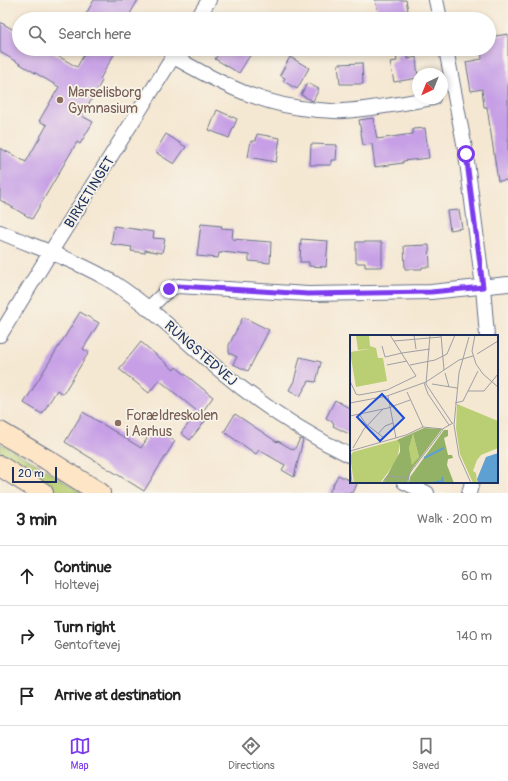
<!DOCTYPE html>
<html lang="en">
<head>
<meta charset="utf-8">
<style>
	:root { --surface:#fff; --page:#f6f6f6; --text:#222; --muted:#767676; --line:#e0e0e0; --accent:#7c3aed }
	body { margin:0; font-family:Pangolin,sans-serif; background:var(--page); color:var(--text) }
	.compass { position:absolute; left:412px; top:68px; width:36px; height:36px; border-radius:50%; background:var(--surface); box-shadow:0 2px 6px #0003; rotate:223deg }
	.scale { position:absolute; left:12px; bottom:10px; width:45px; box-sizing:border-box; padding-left:4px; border:2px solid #1b2f5e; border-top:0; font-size:11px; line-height:14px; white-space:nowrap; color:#1b2f5e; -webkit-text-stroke:3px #f7f3e8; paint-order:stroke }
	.stop { position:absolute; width:12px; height:12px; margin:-9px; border:3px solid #7c3aed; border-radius:50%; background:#fff }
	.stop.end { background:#7c3aed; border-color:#fff; box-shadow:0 1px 4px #0008 }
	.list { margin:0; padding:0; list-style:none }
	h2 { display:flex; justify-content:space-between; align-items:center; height:52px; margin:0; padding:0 16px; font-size:17px }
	h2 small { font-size:13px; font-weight:400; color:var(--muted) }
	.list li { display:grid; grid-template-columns:26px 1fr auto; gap:12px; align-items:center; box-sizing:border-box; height:60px; padding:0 16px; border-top:1px solid var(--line) }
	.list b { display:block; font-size:15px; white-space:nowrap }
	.list p { margin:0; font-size:13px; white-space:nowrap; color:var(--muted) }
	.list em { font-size:13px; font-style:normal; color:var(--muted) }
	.icon { flex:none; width:22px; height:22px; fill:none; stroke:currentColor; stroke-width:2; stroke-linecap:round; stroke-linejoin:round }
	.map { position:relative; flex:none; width:508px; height:493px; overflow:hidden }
	.search { position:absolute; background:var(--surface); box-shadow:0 2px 6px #0003; left:12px; right:12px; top:12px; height:44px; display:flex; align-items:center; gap:10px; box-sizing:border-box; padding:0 14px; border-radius:22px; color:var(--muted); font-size:15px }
	.sheet { height:232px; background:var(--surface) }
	nav { display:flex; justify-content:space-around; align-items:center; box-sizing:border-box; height:56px; border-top:1px solid var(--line); background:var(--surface); font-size:11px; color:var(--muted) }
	nav a { display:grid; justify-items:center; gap:2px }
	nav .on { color:var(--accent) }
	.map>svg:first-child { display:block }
</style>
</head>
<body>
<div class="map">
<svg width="508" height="493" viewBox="0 0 508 493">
	<rect width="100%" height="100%" fill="#f7f3e8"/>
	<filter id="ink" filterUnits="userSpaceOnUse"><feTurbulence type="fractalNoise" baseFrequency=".025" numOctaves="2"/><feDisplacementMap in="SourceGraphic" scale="8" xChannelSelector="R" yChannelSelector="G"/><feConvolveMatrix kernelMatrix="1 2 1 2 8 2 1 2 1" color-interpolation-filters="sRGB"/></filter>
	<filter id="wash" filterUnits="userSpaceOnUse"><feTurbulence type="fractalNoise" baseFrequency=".012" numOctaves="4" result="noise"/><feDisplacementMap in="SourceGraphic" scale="16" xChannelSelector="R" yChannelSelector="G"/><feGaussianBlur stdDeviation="0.9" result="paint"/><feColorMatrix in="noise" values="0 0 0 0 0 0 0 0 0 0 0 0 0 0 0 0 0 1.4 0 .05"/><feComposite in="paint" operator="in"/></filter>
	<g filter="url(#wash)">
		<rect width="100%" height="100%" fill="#f5e8d3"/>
		<polygon fill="#bacf73" stroke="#6a7f68" points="0,443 35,463 82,493 60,493 0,456"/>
		<g id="blocks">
			<g fill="#c69fe6">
				<polygon points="94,0 138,0 127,19 83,19"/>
				<polygon points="375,0 406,0 408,10 398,13 399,17 392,19 380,19"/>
				<polygon points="0,22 19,33 19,49 46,49 77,67 87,49 117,49 100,79 102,81 82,116 93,122 80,144 77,142 32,219 0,200 0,148 26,162 47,125 39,121 59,87 0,52"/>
				<polygon points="508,34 508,180 498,181 487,107 484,107 482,89 471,91 466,62 482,59 481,49 489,49 489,37"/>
				<polygon points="221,49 254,49 239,73 215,59"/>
				<polygon points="408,52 408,59 416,57 418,78 394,82 390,62 397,61 396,55"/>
				<polygon points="290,57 309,68 297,89 283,81 285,78 280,75"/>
				<polygon points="362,63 363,84 340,84 338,64"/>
				<polygon points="307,83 319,89 313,101 301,95"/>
				<polygon points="217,110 237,119 229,138 209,130"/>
				<polygon points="373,118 377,139 413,134 413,129 425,128 429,158 403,161 403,163 375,167 372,144 363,145 359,120"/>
				<polygon points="166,134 186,147 174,164 155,152"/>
				<polygon points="257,134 280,138 276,162 248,157 251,141 256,141"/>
				<polygon points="311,144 337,145 336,160 331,160 331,165 310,165"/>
				<polygon points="459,210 462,228 450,230 447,211"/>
				<polygon points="201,224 222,226 221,228 233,229 232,239 271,242 270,263 249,261 249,255 222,252 222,253 219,253 218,258 197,256"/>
				<polygon points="114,226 154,232 153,238 165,239 162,253 145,250 145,253 131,251 132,247 111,244"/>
				<polygon points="301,239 328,241 326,267 309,266 309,262 300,262"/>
				<polygon points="356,242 382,242 382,267 365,267 365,263 356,263"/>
				<polygon points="429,245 430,267 422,267 422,269 405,269 404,246"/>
				<polygon points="80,312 99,323 83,349 89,352 63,394 57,390 42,414 24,403"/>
				<polygon points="243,317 269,330 248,371 233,364 237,357 229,353 229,345"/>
				<polygon points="141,342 174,370 176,367 213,397 203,411 209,416 190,440 181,433 198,412 159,380 149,393 119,369"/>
				<polygon points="300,357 321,362 316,382 309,381 300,396 289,390 294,381"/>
				<polygon points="335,400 351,409 351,435 333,426 334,423 326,418"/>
				<polygon points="83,412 141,448 154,428 175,441 144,491 65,442"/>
				<polygon points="235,414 277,442 278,441 294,450 300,439 303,440 294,477 282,470 285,465 259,450 256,454 224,432"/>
				<polygon points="338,475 357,484 353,493 329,493"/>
			</g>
		</g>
	</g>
	<g filter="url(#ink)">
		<use href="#blocks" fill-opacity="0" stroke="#677087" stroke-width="1"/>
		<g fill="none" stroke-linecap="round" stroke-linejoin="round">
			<defs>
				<g id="street">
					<polyline points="436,0 440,19"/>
					<polyline points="197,19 209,0"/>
					<polyline points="446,49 466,154 483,287 487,336"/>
					<path d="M174,57C221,84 263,106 318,110C326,110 335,112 343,111C373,109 403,103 433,98"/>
					<path d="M0,232C37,248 79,261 114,283C151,307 183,339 217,368C257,402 303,433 351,456"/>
					<polyline points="148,309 169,289 178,286 308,294 431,292 508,284"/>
					<polyline points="0,335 50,253 178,49"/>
					<polyline points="404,482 427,493"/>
					<polyline points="469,493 472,482"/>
				</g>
				<g id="secondary">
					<polyline points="0,432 46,459 100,493"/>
					<polyline points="0,466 43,493"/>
				</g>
			</defs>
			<use href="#street" stroke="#677087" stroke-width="16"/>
			<use href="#secondary" stroke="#677087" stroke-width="22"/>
			<use href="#street" stroke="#fff" stroke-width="14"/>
			<use href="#secondary" stroke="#fde5c5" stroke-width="20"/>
		</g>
	</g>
	<g fill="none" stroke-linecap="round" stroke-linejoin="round" filter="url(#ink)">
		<polyline stroke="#7c3aed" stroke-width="5" points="169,289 178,286 308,294 431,292 483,287 466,154"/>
	</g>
	<g fill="#8d6e63" stroke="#f7f3e8" stroke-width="1.5">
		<circle cx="60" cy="100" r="4"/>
		<circle cx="118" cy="423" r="4"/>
	</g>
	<g text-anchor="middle" stroke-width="3.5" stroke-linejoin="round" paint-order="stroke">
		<g font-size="14" fill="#785e54" stroke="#f7f3e8" text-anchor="start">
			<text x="68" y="97">Marselisborg<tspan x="68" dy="16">Gymnasium</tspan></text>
			<text x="126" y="420">Forældreskolen<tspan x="126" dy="16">i Aarhus</tspan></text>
		</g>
		<g font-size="14" fill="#1b2f5e" stroke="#f7f3e8">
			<text transform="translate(89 192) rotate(-58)" y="5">BIRKETINGET</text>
			<text transform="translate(201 353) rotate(41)" y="5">RUNGSTEDVEJ</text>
		</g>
	</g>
	<g transform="translate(350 335)">
		<rect width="148" height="148" fill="#f5e8d3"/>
		<path d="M19,0L20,11L26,13L28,23H33L37,46L6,52L0,17L20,14L8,15L6,1ZM107,69L148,86V113L131,120L127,125L123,136L126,138L127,148H123L110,119L106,93ZM63,99L69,122L62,131L59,113ZM47,105L50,109L47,125L30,148H4L0,121L3,117Z" fill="#bacf73"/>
		<path d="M74,93L92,94L62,134L57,148H33L50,117V109L47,105ZM63,99L69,122L62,130L59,113ZM94,95H98V101L94,103L98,120H102L103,123L98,124L97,130L104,148H59L60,142Z" fill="#93b265" fill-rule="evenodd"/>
		<path d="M148,118V148H128L127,144L136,122Z" fill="#5da0d1"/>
		<path fill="none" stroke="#5da0d1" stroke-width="2" d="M74,123L94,113M81,148L93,146L92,142"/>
		<path fill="none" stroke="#9e9ea4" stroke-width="1" d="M64,0L66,14M80,0L76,49L102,88M91,0L94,35M125,0L122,16L126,29L133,39L148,52M119,2L109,38L104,90L109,121L121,148M44,6L91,2M32,11L35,22L52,18M52,18L80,14M127,19L148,6M37,30L57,26M60,30L85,25L97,19L105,0M95,38L99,52M0,46L6,59L9,60L37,55L66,41L40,0M74,48L78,59L99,90M82,49L107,53M118,56H134L148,39M57,57L73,92M38,61L46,103M0,68L37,61L76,47L109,25L123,21M105,68L113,66L128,36M9,79L16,89L34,103M0,81L38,73L60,65M28,99L35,91L43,88M3,113L14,94L33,74M0,116L56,100L73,92L93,94M0,129L2,148M32,148L37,141L58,143M58,148L59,139L94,93L103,88"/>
		<path fill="#1d4ed8" fill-opacity="0.15" stroke="#1d4ed8" stroke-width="2" d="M32,59L54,83L30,106L7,82Z"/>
		<rect width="148" height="148" fill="none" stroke="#1b2f5e" stroke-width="2"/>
	</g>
</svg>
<svg class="compass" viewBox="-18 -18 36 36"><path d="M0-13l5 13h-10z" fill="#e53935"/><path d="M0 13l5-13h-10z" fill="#767676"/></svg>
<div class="scale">20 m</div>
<div class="stop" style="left:466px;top:154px"></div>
<div class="stop end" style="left:169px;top:289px"></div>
<div class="search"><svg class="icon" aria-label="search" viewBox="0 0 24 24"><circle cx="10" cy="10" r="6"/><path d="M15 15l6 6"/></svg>Search here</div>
</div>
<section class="sheet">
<h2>3 min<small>Walk · 200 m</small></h2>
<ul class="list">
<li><svg class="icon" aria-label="ahead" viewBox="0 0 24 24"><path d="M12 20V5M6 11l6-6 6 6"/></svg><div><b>Continue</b><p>Holtevej</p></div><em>60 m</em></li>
<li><svg class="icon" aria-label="right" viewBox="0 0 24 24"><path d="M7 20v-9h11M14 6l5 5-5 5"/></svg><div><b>Turn right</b><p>Gentoftevej</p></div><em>140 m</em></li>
<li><svg class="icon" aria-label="arrive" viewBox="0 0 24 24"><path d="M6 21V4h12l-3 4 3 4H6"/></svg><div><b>Arrive at destination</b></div></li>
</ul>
</section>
<nav>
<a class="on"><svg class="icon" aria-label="map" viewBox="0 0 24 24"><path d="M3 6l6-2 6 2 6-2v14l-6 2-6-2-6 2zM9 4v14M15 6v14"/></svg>Map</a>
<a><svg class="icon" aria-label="directions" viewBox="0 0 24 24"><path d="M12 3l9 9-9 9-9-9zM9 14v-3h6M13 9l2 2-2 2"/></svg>Directions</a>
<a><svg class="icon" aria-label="saved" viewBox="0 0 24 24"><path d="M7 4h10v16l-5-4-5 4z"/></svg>Saved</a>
</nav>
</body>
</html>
